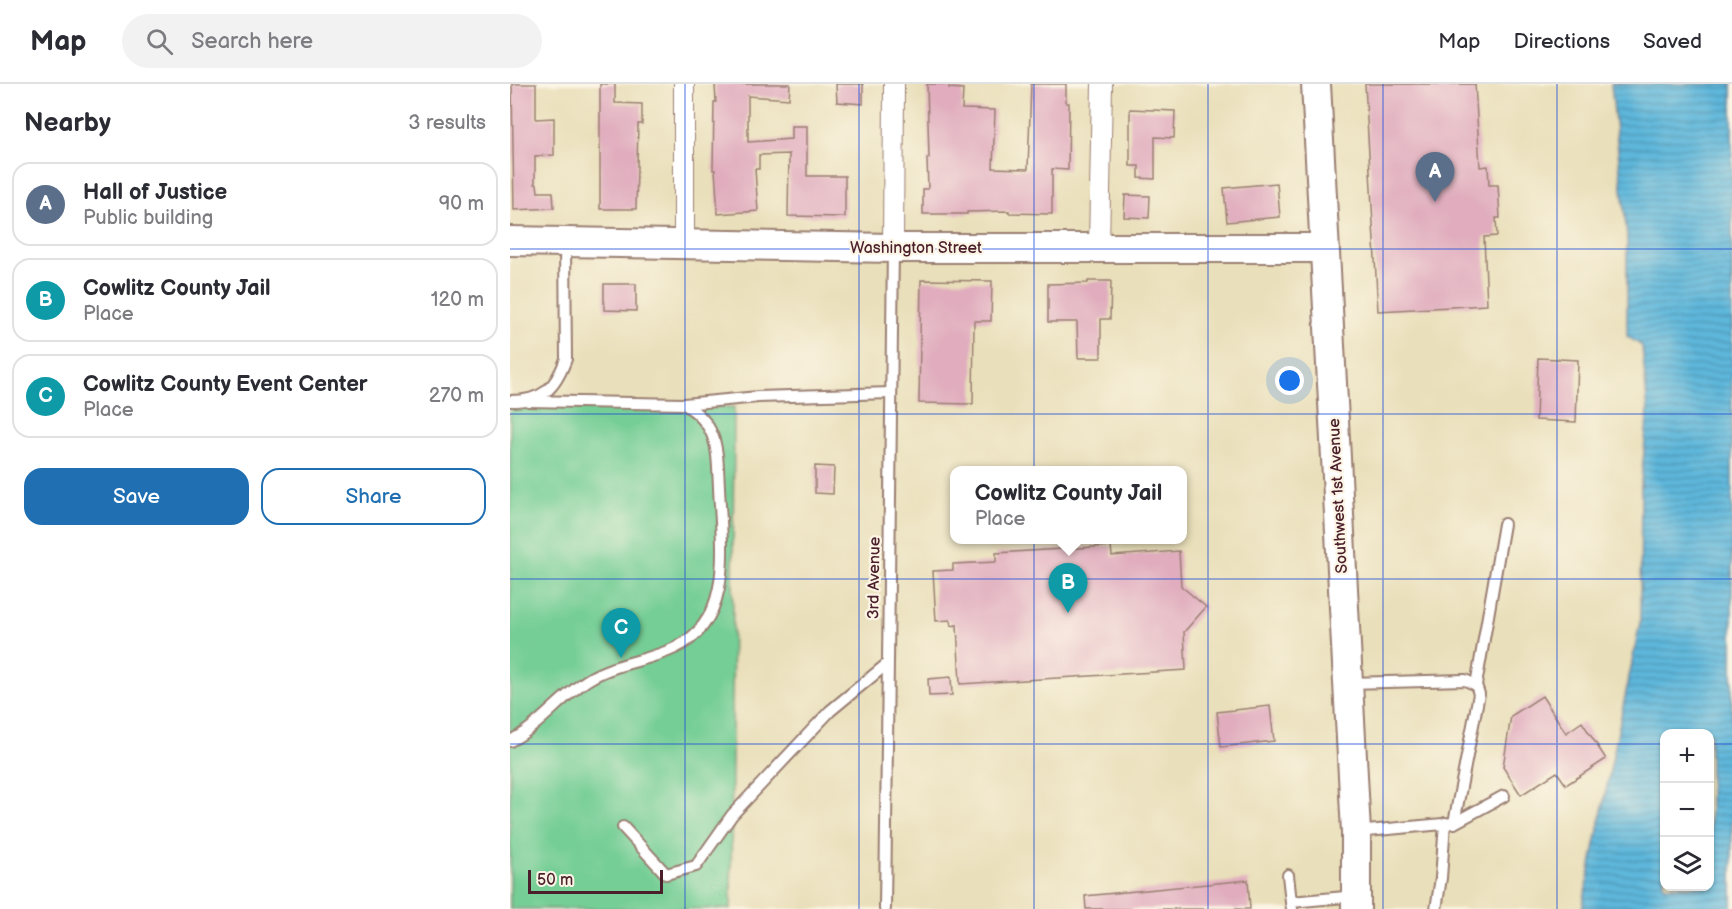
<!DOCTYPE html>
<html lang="en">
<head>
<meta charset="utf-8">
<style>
	:root { --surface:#fff; --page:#f2f2f3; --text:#2b2b33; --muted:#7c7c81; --line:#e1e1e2; --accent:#1f6fb2 }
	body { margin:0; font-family:"Balsamiq Sans",sans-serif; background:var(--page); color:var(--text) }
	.controls { position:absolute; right:18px; bottom:18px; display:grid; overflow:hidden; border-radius:12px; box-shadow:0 2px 4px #0004 }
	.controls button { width:54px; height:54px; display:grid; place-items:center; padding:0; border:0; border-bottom:2px solid var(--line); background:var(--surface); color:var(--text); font:30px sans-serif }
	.scale { position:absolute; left:18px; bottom:15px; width:135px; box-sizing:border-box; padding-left:6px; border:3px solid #4a1f2b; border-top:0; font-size:16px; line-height:21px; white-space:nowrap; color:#4a1f2b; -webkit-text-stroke:4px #fcf5e5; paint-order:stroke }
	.you { position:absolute; left:780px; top:297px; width:21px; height:21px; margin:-15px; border:4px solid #fff; border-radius:50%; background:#1a73e8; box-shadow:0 0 0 9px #1a73e833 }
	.badge { display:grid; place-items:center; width:39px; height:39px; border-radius:50%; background:var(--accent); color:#fff; font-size:20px; font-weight:700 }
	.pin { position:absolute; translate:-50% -50px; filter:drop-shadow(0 2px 3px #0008) }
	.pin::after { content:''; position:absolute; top:32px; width:21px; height:18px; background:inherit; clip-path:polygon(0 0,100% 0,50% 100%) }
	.popup { position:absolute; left:440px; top:382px; width:237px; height:78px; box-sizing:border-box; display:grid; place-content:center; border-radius:12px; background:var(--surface); filter:drop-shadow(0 2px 4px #0005); font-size:20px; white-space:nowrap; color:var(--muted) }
	.popup b { font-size:22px; color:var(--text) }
	.popup::after { content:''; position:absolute; left:50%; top:100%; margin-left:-12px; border:12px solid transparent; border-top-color:var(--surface) }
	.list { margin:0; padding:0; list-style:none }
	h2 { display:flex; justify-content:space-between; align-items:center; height:78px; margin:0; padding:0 24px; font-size:26px }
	h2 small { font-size:20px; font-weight:400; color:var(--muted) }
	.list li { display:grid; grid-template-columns:39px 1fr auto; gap:18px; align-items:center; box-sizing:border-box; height:84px; margin:0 12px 12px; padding:0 12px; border:2px solid var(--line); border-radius:18px }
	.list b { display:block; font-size:22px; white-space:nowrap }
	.list p { margin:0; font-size:20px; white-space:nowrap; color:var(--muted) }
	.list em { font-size:20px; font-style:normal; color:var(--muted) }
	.actions { display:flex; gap:12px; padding:18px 24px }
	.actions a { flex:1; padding:14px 0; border:2px solid var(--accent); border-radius:18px; text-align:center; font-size:21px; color:var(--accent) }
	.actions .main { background:var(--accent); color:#fff }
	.icon { flex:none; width:33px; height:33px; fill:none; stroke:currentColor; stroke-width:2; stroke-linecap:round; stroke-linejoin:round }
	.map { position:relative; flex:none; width:1222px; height:825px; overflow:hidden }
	header { display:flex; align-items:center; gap:36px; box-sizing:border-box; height:84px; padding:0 30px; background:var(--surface); border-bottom:2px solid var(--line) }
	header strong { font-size:28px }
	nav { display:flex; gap:33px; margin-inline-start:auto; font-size:21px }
	.search { width:420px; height:54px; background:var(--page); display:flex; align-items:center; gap:15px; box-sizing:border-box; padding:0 21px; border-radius:33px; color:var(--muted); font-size:22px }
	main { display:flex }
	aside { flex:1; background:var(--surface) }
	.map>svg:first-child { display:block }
</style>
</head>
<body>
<header>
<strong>Map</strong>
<div class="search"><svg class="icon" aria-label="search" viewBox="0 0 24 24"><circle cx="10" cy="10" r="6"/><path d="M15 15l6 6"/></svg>Search here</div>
<nav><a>Map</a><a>Directions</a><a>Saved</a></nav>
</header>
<main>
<aside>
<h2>Nearby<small>3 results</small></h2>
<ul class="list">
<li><span class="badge" style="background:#5c6f8a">A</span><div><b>Hall of Justice</b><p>Public building</p></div><em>90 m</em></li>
<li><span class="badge" style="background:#0f9aa8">B</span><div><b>Cowlitz County Jail</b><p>Place</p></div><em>120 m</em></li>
<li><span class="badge" style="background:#0f9aa8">C</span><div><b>Cowlitz County Event Center</b><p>Place</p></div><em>270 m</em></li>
</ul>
<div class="actions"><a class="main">Save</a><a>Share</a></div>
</aside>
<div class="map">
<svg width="1222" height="825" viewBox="0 0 1222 825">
	<defs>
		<pattern id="water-rules" width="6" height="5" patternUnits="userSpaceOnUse" patternTransform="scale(1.5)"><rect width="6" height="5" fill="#5db7db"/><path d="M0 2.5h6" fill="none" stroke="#4f94b2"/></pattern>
	</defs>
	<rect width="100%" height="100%" fill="#fcf5e5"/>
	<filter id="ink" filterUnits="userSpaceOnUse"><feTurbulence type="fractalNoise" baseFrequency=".0167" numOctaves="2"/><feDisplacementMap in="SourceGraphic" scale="12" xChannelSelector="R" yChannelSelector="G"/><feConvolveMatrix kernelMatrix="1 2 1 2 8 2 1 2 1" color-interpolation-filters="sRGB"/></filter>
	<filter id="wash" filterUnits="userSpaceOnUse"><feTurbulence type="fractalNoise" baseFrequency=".008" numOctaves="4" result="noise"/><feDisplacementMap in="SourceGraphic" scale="24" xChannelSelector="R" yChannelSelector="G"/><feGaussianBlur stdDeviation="1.35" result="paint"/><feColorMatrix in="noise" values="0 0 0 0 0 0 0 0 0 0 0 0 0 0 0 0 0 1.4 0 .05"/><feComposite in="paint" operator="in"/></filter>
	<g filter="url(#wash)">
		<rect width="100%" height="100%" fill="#e9dfba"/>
		<polygon fill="#74ce95" stroke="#5f7660" stroke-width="1.5" points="0,322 224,323 221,825 0,825"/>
		<path fill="url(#water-rules)" stroke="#546b83" stroke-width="1.5" fill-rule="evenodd" d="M1101,0H1222V825H1072L1130,539L1131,398L1138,327L1132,262L1117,252V152ZM1154,650H1200V802H1154Z"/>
		<g id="blocks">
			<g fill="#e0acbe">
				<polygon points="2,0 26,0 26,35 44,34 44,71 25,72 25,100 27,100 28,108 43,108 44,124 4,126"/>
				<polygon points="90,0 105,0 105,19 132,20 132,40 128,40 126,125 90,125"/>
				<polygon points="205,0 280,0 279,15 238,12 238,58 281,55 281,42 297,42 297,92 335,92 335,133 278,132 279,70 249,71 249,85 245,85 248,127 208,130 205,86 203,86 204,18 206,18"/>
				<polygon points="326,0 353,0 353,20 327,18"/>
				<polygon points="417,0 439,0 439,4 453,5 452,25 485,26 483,84 518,85 521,0 556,0 556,19 559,19 558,86 542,85 542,130 499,129 499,127 457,128 457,130 413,130 413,105 418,105 417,74 419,74"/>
				<polygon points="855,0 965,0 970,83 978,82 979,101 988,101 990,134 986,134 987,152 974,153 977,221 868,227"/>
				<polygon points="620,25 665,27 664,54 645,53 645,95 629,94 629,82 620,82"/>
				<polygon points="767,99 770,133 717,138 714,104"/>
				<polygon points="615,111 640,112 639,134 614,133"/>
				<polygon points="411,196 482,197 481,237 464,237 463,320 409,319"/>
				<polygon points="578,197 601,197 600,235 591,235 591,274 568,274 567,238 538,238 538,200 578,199"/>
				<polygon points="94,200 126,200 126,227 94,226"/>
				<polygon points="1028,274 1068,276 1066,338 1026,336"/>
				<polygon points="305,382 324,383 323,410 305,409"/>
				<polygon points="601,462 602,472 669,467 671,502 696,523 674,548 676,586 450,600 447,541 441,542 440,536 426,537 423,487 443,486 443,480 486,478 486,469"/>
				<polygon points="441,593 442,611 419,612 418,595"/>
				<polygon points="1032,612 1056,649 1072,638 1096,675 1056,701 1047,688 1011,711 993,683 1001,632"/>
				<polygon points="760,622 764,657 711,663 707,628"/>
				<polygon points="738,796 740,825 576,825 575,812"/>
			</g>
		</g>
	</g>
	<g filter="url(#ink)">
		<use href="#blocks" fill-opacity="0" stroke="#9a7f72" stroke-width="1.5"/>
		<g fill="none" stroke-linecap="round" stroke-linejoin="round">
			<defs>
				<g id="lane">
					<path d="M0,317C33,317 45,305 56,275L55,158"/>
					<polyline points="174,320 248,313 381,309"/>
					<polyline points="838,599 955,596 966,601 969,610 944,739"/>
					<polyline points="966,601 994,440"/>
					<path d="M0,657C30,642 50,613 79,595C105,579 138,577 165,564C226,535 211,458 209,403C207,366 209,341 174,320L18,317"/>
					<polyline points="113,743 156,790 186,782 222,731 320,627 377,580"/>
					<polyline points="846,748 944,739 994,712"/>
					<polyline points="778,791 781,818"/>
					<polyline points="375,825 383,165"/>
					<polyline points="782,825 781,818 846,812"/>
					<polyline points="926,825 931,794 935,739"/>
				</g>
				<g id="street">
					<polyline points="174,159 174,0"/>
					<polyline points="589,163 592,0"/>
					<polyline points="383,164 384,0"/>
				</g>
				<g id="secondary">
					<polyline points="806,0 846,748 846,825"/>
					<polyline points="0,157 383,164 813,164"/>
				</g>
			</defs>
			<use href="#lane" stroke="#9a7f72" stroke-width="14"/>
			<use href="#street" stroke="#9a7f72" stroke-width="22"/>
			<use href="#secondary" stroke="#9a7f72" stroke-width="32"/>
			<use href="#lane" stroke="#fff" stroke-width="10"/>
			<use href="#street" stroke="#fff" stroke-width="20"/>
			<use href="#secondary" stroke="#fff" stroke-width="28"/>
		</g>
	</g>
	<path fill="none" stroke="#1d4ed8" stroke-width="1.5" stroke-opacity="0.55" d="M175,0V825M349,0V825M524,0V825M698,0V825M873,0V825M1047,0V825M0,165H1222M0,330H1222M0,495H1222M0,660H1154M1200,660H1222"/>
	<g text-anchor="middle" stroke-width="4.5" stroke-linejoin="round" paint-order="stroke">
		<g font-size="16" fill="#4a1f2b" stroke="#fcf5e5">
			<text x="406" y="169">Washington Street</text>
			<text transform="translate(827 412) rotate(-93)" y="6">Southwest 1st Avenue</text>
			<text transform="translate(363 494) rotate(-89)" y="6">3rd Avenue</text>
		</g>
	</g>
</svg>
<div class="controls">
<button>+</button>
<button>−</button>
<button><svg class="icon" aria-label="layers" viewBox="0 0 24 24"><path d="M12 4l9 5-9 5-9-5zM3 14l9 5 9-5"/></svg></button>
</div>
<div class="scale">50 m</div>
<div class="you"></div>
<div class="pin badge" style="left:925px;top:118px;background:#5c6f8a">A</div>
<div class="pin badge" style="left:558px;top:529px;background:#0f9aa8">B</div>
<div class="popup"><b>Cowlitz County Jail</b>Place</div>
<div class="pin badge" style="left:111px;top:574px;background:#0f9aa8">C</div>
</div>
</main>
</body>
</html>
